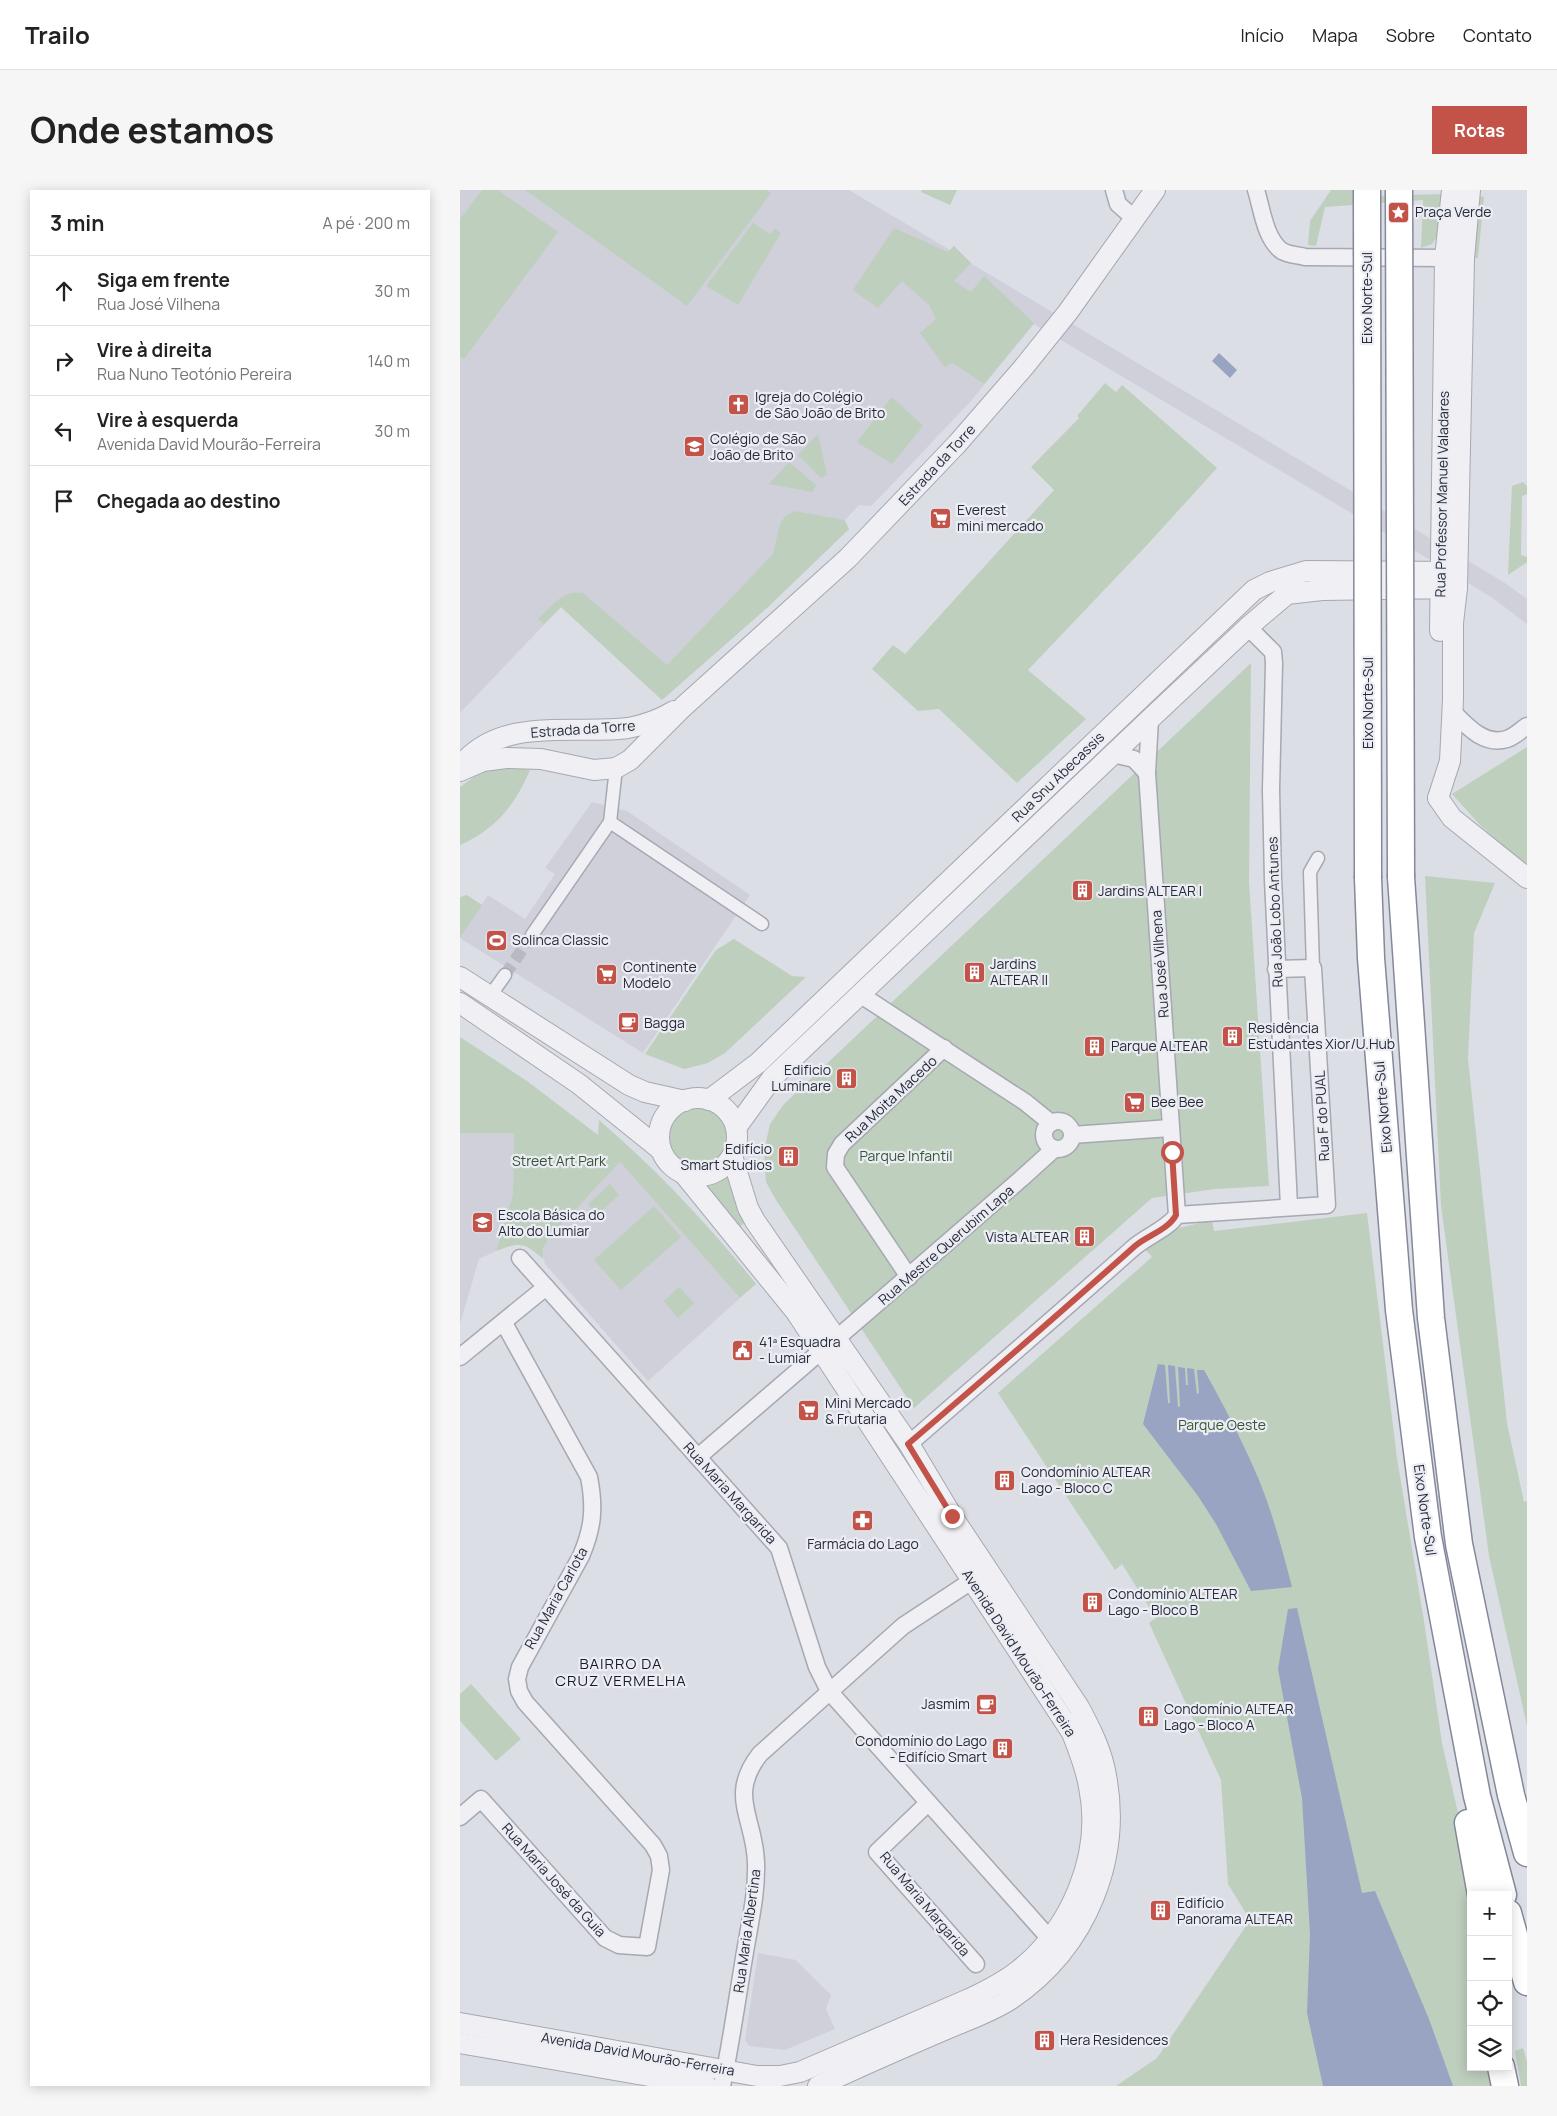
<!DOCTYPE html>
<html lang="pt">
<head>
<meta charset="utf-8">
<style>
	:root { --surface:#fff; --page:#f6f6f6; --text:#222; --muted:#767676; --line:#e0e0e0; --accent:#c35348 }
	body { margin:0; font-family:Manrope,sans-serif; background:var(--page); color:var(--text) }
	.controls { position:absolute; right:15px; bottom:15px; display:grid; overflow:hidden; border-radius:0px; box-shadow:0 2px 12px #0003 }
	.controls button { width:45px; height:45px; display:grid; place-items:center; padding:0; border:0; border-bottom:1px solid var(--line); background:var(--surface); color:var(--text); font:25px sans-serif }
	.stop { position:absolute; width:15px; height:15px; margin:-11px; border:4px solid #c35348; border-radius:50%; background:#fff }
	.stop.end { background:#c35348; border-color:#fff; box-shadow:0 1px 5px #0008 }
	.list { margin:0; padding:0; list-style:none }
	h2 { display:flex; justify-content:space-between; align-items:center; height:65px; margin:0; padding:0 20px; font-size:21px }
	h2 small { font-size:16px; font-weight:400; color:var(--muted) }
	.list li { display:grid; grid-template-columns:32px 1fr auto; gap:15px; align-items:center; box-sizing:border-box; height:70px; padding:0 20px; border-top:1px solid var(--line) }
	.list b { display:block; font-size:19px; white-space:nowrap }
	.list p { margin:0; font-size:16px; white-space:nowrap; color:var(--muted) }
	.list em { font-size:16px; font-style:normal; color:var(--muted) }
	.icon { flex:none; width:28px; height:28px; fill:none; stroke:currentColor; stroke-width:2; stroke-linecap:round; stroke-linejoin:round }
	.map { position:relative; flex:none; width:1067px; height:1896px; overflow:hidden; border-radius:0px }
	header { display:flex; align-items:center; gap:30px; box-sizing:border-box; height:70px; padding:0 25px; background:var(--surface); border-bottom:1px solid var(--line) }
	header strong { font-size:24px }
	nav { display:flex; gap:28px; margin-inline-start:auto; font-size:18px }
	.intro { display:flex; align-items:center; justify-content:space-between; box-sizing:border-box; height:120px; padding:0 30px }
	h1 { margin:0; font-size:35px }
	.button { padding:12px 22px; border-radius:0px; background:var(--accent); color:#fff; font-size:18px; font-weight:700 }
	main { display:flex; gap:30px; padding:0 30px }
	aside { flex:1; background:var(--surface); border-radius:0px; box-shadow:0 2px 12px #0003 }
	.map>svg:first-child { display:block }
</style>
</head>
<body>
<header>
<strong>Trailo</strong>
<nav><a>Início</a><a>Mapa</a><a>Sobre</a><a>Contato</a></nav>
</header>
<div class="intro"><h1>Onde estamos</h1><a class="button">Rotas</a></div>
<main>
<aside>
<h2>3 min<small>A pé · 200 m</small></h2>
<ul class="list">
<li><svg class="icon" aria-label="ahead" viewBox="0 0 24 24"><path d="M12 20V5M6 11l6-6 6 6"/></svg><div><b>Siga em frente</b><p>Rua José Vilhena</p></div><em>30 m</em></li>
<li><svg class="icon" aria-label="right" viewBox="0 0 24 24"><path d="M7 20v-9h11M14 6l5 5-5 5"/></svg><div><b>Vire à direita</b><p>Rua Nuno Teotónio Pereira</p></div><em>140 m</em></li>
<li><svg class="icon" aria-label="left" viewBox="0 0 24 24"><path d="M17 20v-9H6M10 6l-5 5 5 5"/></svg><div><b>Vire à esquerda</b><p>Avenida David Mourão-Ferreira</p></div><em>30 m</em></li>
<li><svg class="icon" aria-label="arrive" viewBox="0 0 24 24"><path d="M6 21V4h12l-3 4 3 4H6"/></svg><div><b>Chegada ao destino</b></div></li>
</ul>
</aside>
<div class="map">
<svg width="1067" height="1896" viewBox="0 0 1067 1896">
	<rect width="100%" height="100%" fill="#dcdee5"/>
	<g fill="#cfd0da">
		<polygon points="0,0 389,0 490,60 494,56 512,74 1045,393 1067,409 1067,434 1034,409 992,383 574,134 510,212 424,303 411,316 399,315 385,330 389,339 309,416 202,510 101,417 0,523"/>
		<polygon points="132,612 167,621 290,705 183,863 0,748 28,705 65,729 95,684 85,678"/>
		<polygon points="54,942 53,1004 36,1061 19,1069 0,1134 0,943"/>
		<polygon points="160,972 280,1108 188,1191 85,1074 83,1065 84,1055 88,1049"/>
		<polygon points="298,1763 336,1770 371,1805 366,1819 375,1839 325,1860 289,1856 285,1850"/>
	</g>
	<g fill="#becfbe">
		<polygon points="22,0 38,0 98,42 4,169 0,167 0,29"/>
		<polygon points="65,0 307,0 311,3 227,116"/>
		<polygon points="462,0 497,0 490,15 461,2"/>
		<polygon points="871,0 912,0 919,6 983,4 978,45 972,54 961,58 963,10 865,17 856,56 848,55 850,31"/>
		<polygon points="1019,6 1024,7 1018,68 1014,68"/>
		<polygon points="293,33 310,44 315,39 321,43 278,115 246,96"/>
		<polygon points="434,38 488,62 494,56 511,73 494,91 511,102 524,86 574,133 524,194 493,173 485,177 460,143 476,129 469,115 442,91 418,118 393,100"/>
		<polygon points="645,193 656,202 662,195 757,278 687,355 568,480 626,529 557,593 479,519 458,521 412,479 433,455 445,464 594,300 571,277 619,228 617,226"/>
		<polygon points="432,207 463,236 432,274 397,252"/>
		<polygon points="358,244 367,285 361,288 338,265"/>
		<polygon points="329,272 356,295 353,302 309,294"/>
		<polygon points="1063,292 1067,296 1067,304 1062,306 1061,365 1067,367 1067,372 1048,385 1052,296"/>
		<path d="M334,321L384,330L389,339L309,416L202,510L101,417L84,434L78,429C91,417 103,399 123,403L207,475L313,364L320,334L325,326Z"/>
		<polygon points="791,473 789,692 809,996 755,999 692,1008 454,1218 316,1010 306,992 304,961 310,934 324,914"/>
		<polygon points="1067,557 1067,678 1020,635 992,604"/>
		<path d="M50,577L70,580C55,615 36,639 0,655V597L23,580Z"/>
		<polygon points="965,686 1035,693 1014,743 1008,869 1047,1233 1064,1312 1067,1311 1067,1536 1029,1366 981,1016"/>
		<polygon points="7,705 22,715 0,748 0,707"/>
		<polygon points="274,749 332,786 346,787 265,863 248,873 224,879 185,864 256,760"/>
		<path d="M0,847L67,891L138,945L139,930C197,980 248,1034 296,1094L280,1108L160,972L88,1049L83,1059V1069C64,1052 60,1052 36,1061L53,1004L54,943H0Z"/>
		<circle cx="238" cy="946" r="30"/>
		<polygon points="268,985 288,1030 278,1038 245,994"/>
		<polygon points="150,994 159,1005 137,1025 128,1014"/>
		<polygon points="194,1016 221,1047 161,1100 134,1070"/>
		<polygon points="907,1023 937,1268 964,1431 982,1553 1009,1671 1011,1705 1011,1877 1030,1877 1032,1896 656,1896 697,1868 790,1730 768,1694 761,1590 689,1433 696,1428 662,1374 655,1380 538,1203 692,1067 684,1058 715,1039 752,1030 754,1041"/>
		<polygon points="219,1097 234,1113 218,1128 204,1111"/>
		<polygon points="11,1494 61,1549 36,1571 0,1531 0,1504"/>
		<polygon points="1063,1858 1067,1871 1067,1896 1061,1896 1055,1861"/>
	</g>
	<g fill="#99a4c3">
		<polygon points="759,163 777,180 770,188 752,171"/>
		<path d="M698,1174L705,1175L708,1213H710L708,1175L715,1176L718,1217L720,1216L718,1177L725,1178L726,1195H728L727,1178L734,1179L737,1204L739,1203L737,1180H744C763,1214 781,1248 796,1283C812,1320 822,1359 832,1397L791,1401L756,1334L738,1306L683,1234Z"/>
		<polygon points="837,1418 902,1703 915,1701 969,1829 993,1896 863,1896 847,1823 850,1744 842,1608 818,1479 828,1419"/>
	</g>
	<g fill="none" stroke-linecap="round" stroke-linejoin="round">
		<polyline stroke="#b8bac3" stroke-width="12" stroke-dasharray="12 6" stroke-linecap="butt" points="45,785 72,745"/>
		<defs>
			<g id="pedestrian">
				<polyline points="150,632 302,734"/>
				<polyline points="72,745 150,632 156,578"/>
				<polyline points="853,778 850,682 858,668"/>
				<polyline points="30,806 45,785"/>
			</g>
			<g id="minor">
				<polyline points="654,0 658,14 675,29"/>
				<path d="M796,0C802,19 805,49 822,61C829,65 837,65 845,67L985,68"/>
				<polyline points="788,437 813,462 814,473 811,600 813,690 829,1016"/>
				<path d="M993,522C1007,536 1024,556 1047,549C1054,547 1061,540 1067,536"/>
				<polyline points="690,529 687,583 717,1025"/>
				<polyline points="653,564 674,569 687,583"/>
				<polyline points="401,805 565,912 591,933"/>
				<circle cx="598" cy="945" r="14"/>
				<polyline points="612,945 710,938"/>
				<polyline points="60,1068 319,1358 357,1477 369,1501 590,1749"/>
				<polyline points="449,1087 375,977 376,964 382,954 484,858"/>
				<polyline points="376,1149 562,988 594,959"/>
				<polyline points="0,1167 86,1097"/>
				<path d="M449,1254C523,1189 598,1125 672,1059C685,1047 709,1038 717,1025L867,1015L853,778L816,779"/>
				<polyline points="238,1267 361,1161"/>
				<polyline points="468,1613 417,1662 516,1774"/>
				<path d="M0,1627L21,1609L145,1748L159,1755L187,1757L201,1680L199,1666L193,1655L65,1512L59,1501L57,1489L60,1477L121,1366C133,1338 135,1318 129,1287L44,1133"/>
				<path d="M262,1896C271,1853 277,1810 284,1768C289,1736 297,1705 296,1673C295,1628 267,1606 300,1564L443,1436L522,1384"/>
			</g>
			<g id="tertiary">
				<polyline points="980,441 985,68 992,0"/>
				<path d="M3,573C44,526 114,545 168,538C185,535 199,530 214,521"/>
				<polyline points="0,581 23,571 46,568 81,569 134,580 156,578 170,570 223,517 388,368 497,254 563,178 608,122 695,0"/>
				<polyline points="978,608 990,571 993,509 993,433 997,398 1004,69 1010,0"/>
				<polyline points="978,608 992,628 1067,688"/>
				<polyline points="0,787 169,895 185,902 225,911"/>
				<polyline points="0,813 119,894 201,960"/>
				<circle cx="238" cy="947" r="39"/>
				<polyline points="249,910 298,873 794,400 810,392 846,381 997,382"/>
				<polyline points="276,938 312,888 690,529 788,437 827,404 862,400 997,398"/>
				<path d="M272,966L288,1018L295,1031L449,1254L492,1326L619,1517C629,1536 639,1555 644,1576C665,1666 627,1758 551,1809C530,1823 504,1831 482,1841C440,1859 399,1877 358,1896"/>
				<path d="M0,1833L297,1886H320L340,1882L509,1809C526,1801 544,1792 559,1780C611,1739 643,1664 629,1597C626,1578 619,1561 612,1543L336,1122L224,984"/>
				<polyline points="0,1853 247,1896"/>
			</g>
			<g id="trunk">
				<polyline points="941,687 971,1128 999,1354 1051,1605 1067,1663"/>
				<polyline points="908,688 911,768 939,1120 968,1347 1017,1606 1043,1705"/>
				<polyline points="1008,1633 1021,1705"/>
				<polyline points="1048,1723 1067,1792"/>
				<polyline points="1041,1877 1045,1896"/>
			</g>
		</defs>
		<use href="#pedestrian" stroke="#a6a8b2" stroke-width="15"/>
		<use href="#minor" stroke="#a6a8b2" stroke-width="19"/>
		<use href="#tertiary" stroke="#a6a8b2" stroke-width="22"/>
		<use href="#trunk" stroke="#85889b" stroke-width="29"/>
		<use href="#pedestrian" stroke="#efeff4" stroke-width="12"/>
		<use href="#minor" stroke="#efeff4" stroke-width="16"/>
		<use href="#tertiary" stroke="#efeff4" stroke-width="20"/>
		<use href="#trunk" stroke="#fff" stroke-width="26"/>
		<defs>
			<g id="trunk-bridge">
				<polyline points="907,0 908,688"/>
				<polyline points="939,0 941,687"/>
			</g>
		</defs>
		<use href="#trunk-bridge" stroke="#85889b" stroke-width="29" stroke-linecap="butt"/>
		<use href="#trunk-bridge" stroke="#fff" stroke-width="26"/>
	</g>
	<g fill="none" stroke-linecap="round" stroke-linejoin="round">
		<path stroke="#c35348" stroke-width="6" d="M492,1326L448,1254C524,1189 600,1123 675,1056C688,1045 708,1040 716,1025L712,962"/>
	</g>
	<defs>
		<symbol id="sight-square" viewBox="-11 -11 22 22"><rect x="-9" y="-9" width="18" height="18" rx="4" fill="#c35348" stroke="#ebedf3"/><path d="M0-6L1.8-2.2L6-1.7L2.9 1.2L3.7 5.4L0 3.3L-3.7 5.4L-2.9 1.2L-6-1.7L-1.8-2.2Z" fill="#fff"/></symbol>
		<symbol id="church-square" viewBox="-11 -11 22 22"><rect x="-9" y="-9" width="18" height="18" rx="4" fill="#c35348" stroke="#ebedf3"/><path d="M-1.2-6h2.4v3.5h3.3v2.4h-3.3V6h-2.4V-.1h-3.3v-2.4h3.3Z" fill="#fff"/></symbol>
		<symbol id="school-square" viewBox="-11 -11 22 22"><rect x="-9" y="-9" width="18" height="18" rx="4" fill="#c35348" stroke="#ebedf3"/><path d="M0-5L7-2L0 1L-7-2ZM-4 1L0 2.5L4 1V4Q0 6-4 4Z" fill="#fff"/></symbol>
		<symbol id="supermarket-square" viewBox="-11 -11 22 22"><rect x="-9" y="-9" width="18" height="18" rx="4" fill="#c35348" stroke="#ebedf3"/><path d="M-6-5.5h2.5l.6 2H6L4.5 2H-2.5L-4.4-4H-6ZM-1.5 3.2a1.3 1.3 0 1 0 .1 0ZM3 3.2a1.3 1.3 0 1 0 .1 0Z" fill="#fff"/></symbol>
		<symbol id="building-square" viewBox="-11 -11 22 22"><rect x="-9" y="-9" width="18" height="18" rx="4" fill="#c35348" stroke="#ebedf3"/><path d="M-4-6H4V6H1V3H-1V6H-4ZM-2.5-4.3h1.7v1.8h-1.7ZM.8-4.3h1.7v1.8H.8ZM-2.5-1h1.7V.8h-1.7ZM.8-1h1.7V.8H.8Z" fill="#fff"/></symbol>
		<symbol id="stadium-square" viewBox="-11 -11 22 22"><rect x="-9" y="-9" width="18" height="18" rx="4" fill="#c35348" stroke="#ebedf3"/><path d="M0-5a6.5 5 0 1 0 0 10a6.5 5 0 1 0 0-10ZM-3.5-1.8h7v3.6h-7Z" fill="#fff"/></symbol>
		<symbol id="cafe-square" viewBox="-11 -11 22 22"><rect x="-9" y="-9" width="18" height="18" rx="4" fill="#c35348" stroke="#ebedf3"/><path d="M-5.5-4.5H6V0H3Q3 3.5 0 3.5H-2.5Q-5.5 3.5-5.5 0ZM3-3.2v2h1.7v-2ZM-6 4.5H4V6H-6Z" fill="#fff"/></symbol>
		<symbol id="civic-square" viewBox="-11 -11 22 22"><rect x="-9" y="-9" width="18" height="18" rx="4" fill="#c35348" stroke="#ebedf3"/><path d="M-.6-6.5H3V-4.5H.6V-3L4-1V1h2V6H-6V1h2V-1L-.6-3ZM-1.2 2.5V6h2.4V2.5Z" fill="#fff"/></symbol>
		<symbol id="pharmacy-square" viewBox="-11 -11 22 22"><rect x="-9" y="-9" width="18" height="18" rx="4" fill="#c35348" stroke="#ebedf3"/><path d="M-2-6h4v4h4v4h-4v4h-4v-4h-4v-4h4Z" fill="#fff"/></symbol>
	</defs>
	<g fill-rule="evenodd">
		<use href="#sight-square" x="926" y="10" width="25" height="25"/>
		<use href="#church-square" x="266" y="202" width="25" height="25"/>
		<use href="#school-square" x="222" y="244" width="25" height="25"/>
		<use href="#supermarket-square" x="468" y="316" width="25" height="25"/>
		<use href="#building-square" x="610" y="688" width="25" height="25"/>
		<use href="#stadium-square" x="24" y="738" width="25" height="25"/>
		<use href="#building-square" x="502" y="770" width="25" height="25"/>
		<use href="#supermarket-square" x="134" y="772" width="25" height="25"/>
		<use href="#cafe-square" x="156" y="820" width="25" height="25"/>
		<use href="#building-square" x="760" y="834" width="25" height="25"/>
		<use href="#building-square" x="622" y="844" width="25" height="25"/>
		<use href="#building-square" x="374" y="876" width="25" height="25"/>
		<use href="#supermarket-square" x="662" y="900" width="25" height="25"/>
		<use href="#building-square" x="316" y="954" width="25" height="25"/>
		<use href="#school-square" x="10" y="1020" width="25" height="25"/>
		<use href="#building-square" x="612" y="1034" width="25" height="25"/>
		<use href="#civic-square" x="270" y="1148" width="25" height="25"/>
		<use href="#supermarket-square" x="336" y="1208" width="25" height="25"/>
		<use href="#building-square" x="532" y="1278" width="25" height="25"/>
		<use href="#pharmacy-square" x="390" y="1318" width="25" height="25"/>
		<use href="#building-square" x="620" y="1400" width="25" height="25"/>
		<use href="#cafe-square" x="514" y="1502" width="25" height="25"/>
		<use href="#building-square" x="676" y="1514" width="25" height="25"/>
		<use href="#building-square" x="530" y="1546" width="25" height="25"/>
		<use href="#building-square" x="688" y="1708" width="25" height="25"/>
		<use href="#building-square" x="572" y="1838" width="25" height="25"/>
	</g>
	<g text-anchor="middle" stroke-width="4.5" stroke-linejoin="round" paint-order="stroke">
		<g font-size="14" fill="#272a3a" stroke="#ebedf3" text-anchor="start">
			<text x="955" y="27">Praça Verde</text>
			<text x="295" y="212">Igreja do Colégio<tspan x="295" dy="16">de São João de Brito</tspan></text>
			<text x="250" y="254">Colégio de São<tspan x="250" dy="16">João de Brito</tspan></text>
			<text x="497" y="325">Everest<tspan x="497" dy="16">mini mercado</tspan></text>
			<text x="638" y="706">Jardins ALTEAR I</text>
			<text x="52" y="755">Solinca Classic</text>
			<text x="530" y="779">Jardins<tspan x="530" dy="16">ALTEAR II</tspan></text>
			<text x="163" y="782">Continente<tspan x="163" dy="16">Modelo</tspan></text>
			<text x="184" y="838">Bagga</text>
			<text x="788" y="843">Residência<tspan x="788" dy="16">Estudantes Xior/U.Hub</tspan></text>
			<text x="651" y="861">Parque ALTEAR</text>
			<text x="371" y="885" text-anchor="end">Edificio<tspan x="371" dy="16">Luminare</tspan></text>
			<text x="691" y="917">Bee Bee</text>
			<text x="312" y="964" text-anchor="end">Edifício<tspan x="312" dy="16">Smart Studios</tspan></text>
			<text x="38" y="1030">Escola Básica do<tspan x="38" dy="16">Alto do Lumiar</tspan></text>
			<text x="609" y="1052" text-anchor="end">Vista ALTEAR</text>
			<text x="299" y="1157">41ª Esquadra<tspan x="299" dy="16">- Lumiar</tspan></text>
			<text x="365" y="1218">Mini Mercado<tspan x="365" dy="16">&amp; Frutaria</tspan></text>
			<text x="561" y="1287">Condomínio ALTEAR<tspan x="561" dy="16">Lago - Bloco C</tspan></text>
			<text x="403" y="1359" text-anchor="middle">Farmácia do Lago</text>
			<text x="648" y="1409">Condomínio ALTEAR<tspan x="648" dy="16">Lago - Bloco B</tspan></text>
			<text x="510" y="1519" text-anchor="end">Jasmim</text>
			<text x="704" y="1524">Condomínio ALTEAR<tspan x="704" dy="16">Lago - Bloco A</tspan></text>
			<text x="527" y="1556" text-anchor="end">Condomínio do Lago<tspan x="527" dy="16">- Edifício Smart</tspan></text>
			<text x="717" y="1718">Edifício<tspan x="717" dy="16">Panorama ALTEAR</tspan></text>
			<text x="600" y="1855">Hera Residences</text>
		</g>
		<g font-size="14" fill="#272a3a" stroke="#ebedf3">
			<text transform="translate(907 108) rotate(-90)" y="5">Eixo Norte-Sul</text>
			<text transform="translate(477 275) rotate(-47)" y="5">Estrada da Torre</text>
			<text transform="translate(982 304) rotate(-89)" y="5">Rua Professor Manuel Valadares</text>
			<text transform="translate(908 513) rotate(-90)" y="5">Eixo Norte-Sul</text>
			<text transform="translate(123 539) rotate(-4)" y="5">Estrada da Torre</text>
			<text transform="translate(598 587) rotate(-44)" y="5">Rua Snu Abecassis</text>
			<text transform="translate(815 722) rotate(-92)" y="5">Rua João Lobo Antunes</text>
			<text transform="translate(700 774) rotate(-94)" y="5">Rua José Vilhena</text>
			<text transform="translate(431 909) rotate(-43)" y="5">Rua Moita Macedo</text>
			<text transform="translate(923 917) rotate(-95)" y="5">Eixo Norte-Sul</text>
			<text transform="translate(862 926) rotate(-93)" y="5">Rua F do PUAL</text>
			<text transform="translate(486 1055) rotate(-41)" y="5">Rua Mestre Querubim Lapa</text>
			<text transform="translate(270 1303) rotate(48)" y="5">Rua Maria Margarida</text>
			<text transform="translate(965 1320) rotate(82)" y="5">Eixo Norte-Sul</text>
			<text transform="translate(96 1408) rotate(-61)" y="5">Rua Maria Carlota</text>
			<text transform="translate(559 1463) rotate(57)" y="5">Avenida David Mourão-Ferreira</text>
			<text transform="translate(94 1690) rotate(48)" y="5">Rua Maria José da Guia</text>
			<text transform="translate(465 1714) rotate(50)" y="5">Rua Maria Margarida</text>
			<text transform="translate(287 1741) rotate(-82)" y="5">Rua Maria Albertina</text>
			<text transform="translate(178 1864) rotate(10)" y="5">Avenida David Mourão-Ferreira</text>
		</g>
		<g font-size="14" fill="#355537" stroke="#ebedf3">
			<text x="446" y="971">Parque Infantil</text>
			<text x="99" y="976">Street Art Park</text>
			<text x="762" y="1240">Parque Oeste</text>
		</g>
		<g font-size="15" letter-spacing="1" fill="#191b2b" stroke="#ebedf3">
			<text x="161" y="1479">BAIRRO DA<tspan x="161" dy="17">CRUZ VERMELHA</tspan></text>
		</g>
	</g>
</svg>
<div class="controls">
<button>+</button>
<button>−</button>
<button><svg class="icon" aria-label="locate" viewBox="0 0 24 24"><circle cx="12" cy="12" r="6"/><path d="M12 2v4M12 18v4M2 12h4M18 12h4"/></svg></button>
<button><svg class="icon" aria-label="layers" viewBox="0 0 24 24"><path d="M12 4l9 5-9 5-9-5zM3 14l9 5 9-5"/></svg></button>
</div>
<div class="stop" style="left:712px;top:962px"></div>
<div class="stop end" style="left:492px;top:1326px"></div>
</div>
</main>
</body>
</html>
